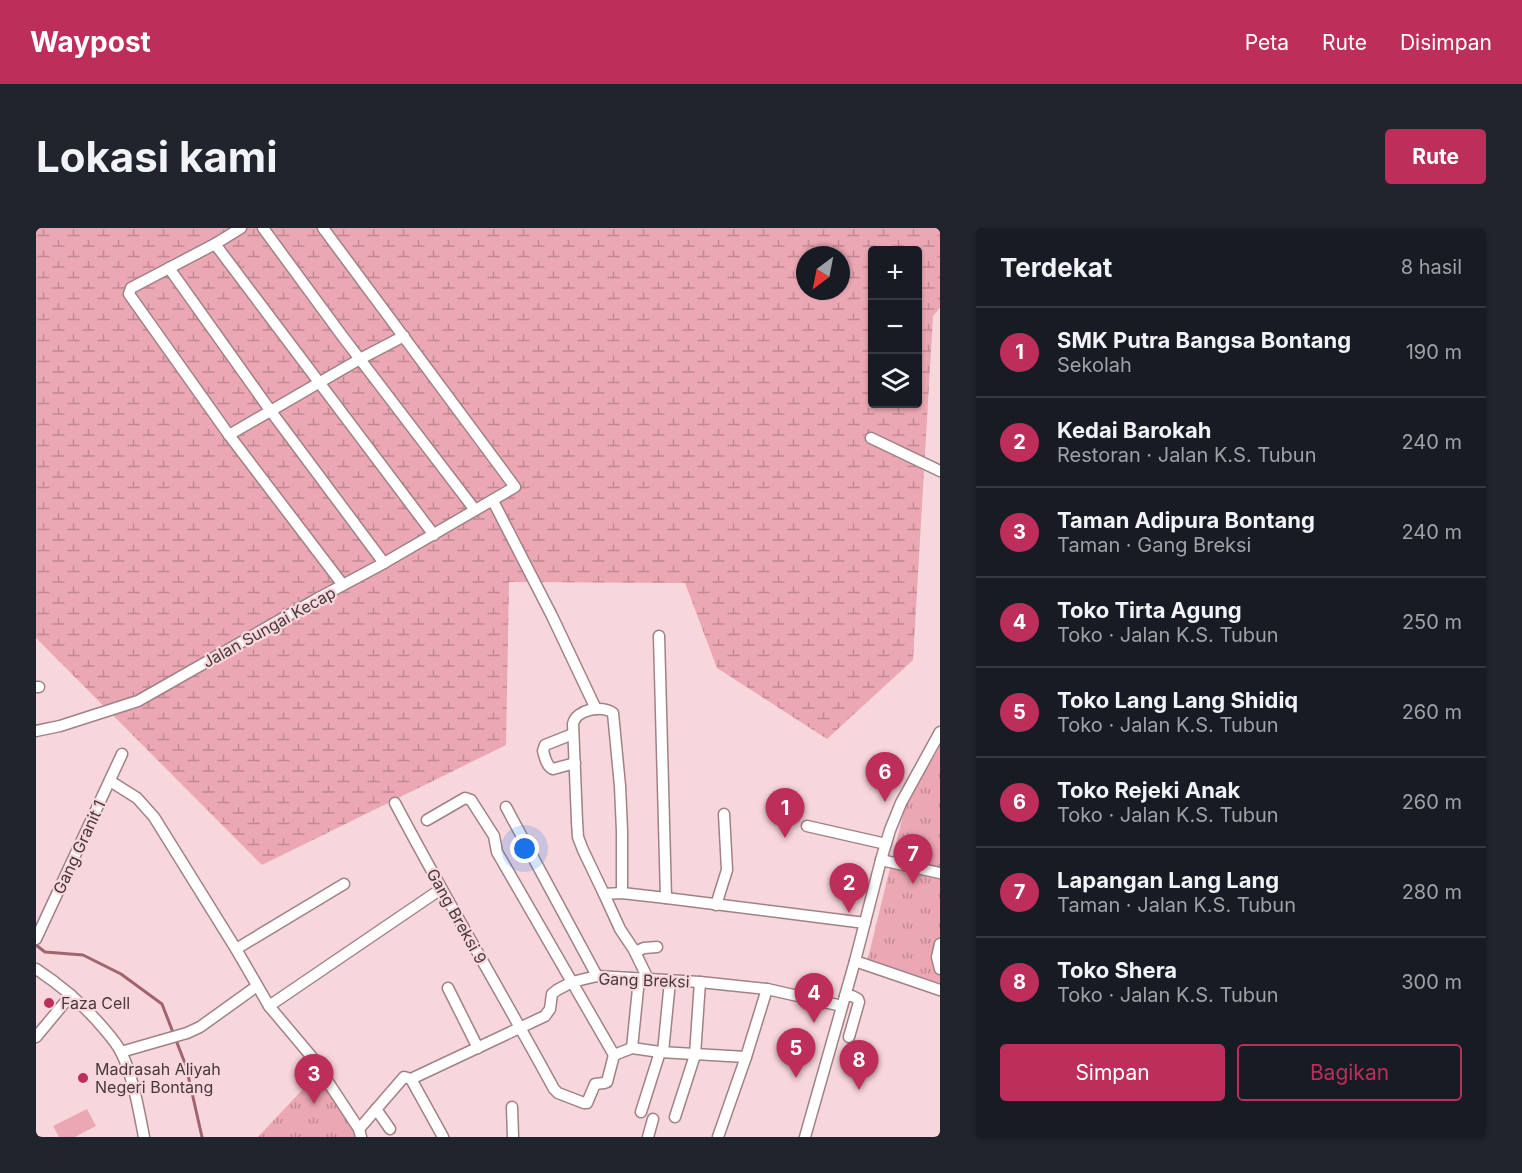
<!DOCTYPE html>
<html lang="id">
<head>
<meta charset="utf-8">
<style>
	:root { --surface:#171b24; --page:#20242c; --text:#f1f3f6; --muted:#9ea1a6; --line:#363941; --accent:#bd2e5a }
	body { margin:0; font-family:Inter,sans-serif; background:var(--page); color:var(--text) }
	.controls { position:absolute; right:18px; top:18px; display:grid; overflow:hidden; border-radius:6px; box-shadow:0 2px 4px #0004 }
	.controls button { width:54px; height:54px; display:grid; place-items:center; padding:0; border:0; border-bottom:2px solid var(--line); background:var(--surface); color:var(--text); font:30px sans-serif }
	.compass { position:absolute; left:760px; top:18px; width:54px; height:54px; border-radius:50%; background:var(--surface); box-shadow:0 2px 4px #0004; rotate:212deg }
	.you { position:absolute; left:489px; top:621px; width:21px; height:21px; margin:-15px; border:4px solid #fff; border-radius:50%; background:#1a73e8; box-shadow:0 0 0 9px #1a73e833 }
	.badge { display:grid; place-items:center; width:39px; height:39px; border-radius:50%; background:var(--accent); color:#fff; font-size:20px; font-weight:700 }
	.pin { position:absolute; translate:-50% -50px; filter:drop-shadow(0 2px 3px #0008) }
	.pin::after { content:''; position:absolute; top:32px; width:21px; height:18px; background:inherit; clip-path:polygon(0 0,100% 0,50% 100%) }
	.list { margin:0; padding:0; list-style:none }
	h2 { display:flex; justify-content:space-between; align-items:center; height:78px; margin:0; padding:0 24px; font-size:26px }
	h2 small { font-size:20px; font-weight:400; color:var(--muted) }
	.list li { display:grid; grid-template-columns:39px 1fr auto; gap:18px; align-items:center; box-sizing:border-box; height:90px; padding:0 24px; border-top:2px solid var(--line) }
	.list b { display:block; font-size:22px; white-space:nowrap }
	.list p { margin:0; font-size:20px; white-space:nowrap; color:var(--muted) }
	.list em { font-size:20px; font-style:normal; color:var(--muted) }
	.actions { display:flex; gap:12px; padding:18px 24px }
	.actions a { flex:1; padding:14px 0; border:2px solid var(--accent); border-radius:6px; text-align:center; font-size:21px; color:var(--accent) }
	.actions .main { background:var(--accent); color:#fff }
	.icon { flex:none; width:33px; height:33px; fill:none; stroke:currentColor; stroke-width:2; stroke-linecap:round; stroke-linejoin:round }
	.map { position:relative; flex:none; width:904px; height:909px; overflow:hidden; border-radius:6px }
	header { display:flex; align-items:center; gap:36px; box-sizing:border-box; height:84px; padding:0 30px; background:var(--accent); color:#fff }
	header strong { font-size:28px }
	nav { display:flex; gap:33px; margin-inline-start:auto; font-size:21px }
	.intro { display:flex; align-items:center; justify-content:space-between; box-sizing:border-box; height:144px; padding:0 36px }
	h1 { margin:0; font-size:42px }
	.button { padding:15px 27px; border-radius:6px; background:var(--accent); color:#fff; font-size:21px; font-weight:700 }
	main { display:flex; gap:36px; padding:0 36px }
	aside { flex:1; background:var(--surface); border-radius:6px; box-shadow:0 2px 4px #0004 }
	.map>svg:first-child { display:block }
</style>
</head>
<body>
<header>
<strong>Waypost</strong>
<nav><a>Peta</a><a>Rute</a><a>Disimpan</a></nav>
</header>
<div class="intro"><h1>Lokasi kami</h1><a class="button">Rute</a></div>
<main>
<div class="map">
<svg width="904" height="909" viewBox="0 0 904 909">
	<defs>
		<pattern id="wetland-marsh" width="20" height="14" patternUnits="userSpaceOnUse" patternTransform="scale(1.5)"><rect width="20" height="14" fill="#eba7b3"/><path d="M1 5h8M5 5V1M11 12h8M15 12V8" fill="none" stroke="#c08993"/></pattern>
		<pattern id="park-tufts" width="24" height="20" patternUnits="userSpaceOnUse" patternTransform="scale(1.5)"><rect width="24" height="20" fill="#eba7b3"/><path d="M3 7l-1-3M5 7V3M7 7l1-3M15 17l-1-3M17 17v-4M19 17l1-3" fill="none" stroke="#c08993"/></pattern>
	</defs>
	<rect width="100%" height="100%" fill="#f8d7dc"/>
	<path fill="url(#wetland-marsh)" fill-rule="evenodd" d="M0,0H904V80L897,88L877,432L791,511L681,440L649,355L473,354L470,517L226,637L0,410ZM836,22H882V176H836ZM769,27H805V63H769Z"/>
	<g fill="url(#park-tufts)">
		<polygon points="904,518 904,755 831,734 869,579"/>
		<polygon points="283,844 323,909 222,909"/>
	</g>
	<polygon fill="#eba7b3" points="51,881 60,898 39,909 23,909 17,898"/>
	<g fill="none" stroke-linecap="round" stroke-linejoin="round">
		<polyline stroke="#a06470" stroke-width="3" points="0,717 9,724 47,727 85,746 126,776 150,838 166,909"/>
		<defs>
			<g id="minor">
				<polyline points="205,0 179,16 95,60 93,66 193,207 307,357"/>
				<polyline points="227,0 307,109 439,282"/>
				<polyline points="179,16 398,307"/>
				<polyline points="133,40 234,182 348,335"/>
				<polyline points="193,207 324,131 368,108"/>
				<polyline points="835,210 904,243"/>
				<polyline points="457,273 516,388 560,481"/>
				<polyline points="623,408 630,670"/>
				<polyline points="0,459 3,459"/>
				<polyline points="0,503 24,498 102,473 279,372 348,335 479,259 287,0"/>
				<path d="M537,506L509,517L507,523C509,529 510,538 517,541L539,535"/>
				<polyline points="74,553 101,570 118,589 200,721 233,778 405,661"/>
				<path d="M359,575C410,672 466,765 518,861L522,865L548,875H551L559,856L568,855L571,854L578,827"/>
				<polyline points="470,579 561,748"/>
				<polyline points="391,592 429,570 435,572 458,608 461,624 578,827"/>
				<polyline points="771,598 850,616"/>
				<polyline points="845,632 904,645"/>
				<path d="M568,666L547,622L542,609L541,593L537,496C540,481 566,477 577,485L584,558L586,603V665"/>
				<polyline points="680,677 691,642 688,586"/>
				<polyline points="0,711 86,526"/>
				<polyline points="904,716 901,729 904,741"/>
				<polyline points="200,721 308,656"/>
				<polyline points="599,724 608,720 621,719"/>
				<polyline points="819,733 904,762"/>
				<path d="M0,741C26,758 49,778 69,802C75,809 81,816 85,824C97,848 103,883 108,909"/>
				<polyline points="612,751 598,722 584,701 568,666 586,665 630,670 829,695"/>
				<polyline points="412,760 442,820"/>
				<polyline points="809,768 816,768 822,771 823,774 813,809"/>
				<polyline points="233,778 275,828 323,901 325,909"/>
				<polyline points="0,809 35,767"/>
				<polyline points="596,820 603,751"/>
				<polyline points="85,824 151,805 164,799 221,758"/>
				<polyline points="627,824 634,753"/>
				<polyline points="578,827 596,820 624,824 710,829"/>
				<polyline points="375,851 407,909"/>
				<polyline points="476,879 477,909"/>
				<polyline points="340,881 354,901"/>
				<polyline points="605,884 624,824"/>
				<polyline points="639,889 659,827 664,754"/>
				<polyline points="323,901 368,849 375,851 509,788 514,781 516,766 521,762 536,754 561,748 664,754 731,761 806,778"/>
				<polyline points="612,909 617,891"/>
				<polyline points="682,909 710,829 731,761"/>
				<polyline points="769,909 819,733 845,632 854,602 865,575 904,504"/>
			</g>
		</defs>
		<use href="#minor" stroke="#a08286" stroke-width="13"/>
		<use href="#minor" stroke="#fff" stroke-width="10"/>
	</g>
	<g fill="#bd2e5a" stroke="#f8d7dc" stroke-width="2">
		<circle cx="13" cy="775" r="6"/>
		<circle cx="47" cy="850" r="6"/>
	</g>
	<g text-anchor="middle" stroke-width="4.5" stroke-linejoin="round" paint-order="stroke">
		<g font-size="16" fill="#46393b" stroke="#f8d7dc">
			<text transform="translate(233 399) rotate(-29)" y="6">Jalan Sungai Kecap</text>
			<text transform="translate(43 619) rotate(-65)" y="6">Gang Granit 1</text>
			<text transform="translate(421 688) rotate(61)" y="6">Gang Breksi 9</text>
			<text transform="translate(608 752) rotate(2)" y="6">Gang Breksi</text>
		</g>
		<g font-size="16" fill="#46393b" stroke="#f8d7dc" text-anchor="start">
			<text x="25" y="781">Faza Cell</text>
			<text x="59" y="847">Madrasah Aliyah<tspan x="59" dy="18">Negeri Bontang</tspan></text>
		</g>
	</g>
</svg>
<div class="controls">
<button>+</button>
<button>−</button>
<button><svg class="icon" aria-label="layers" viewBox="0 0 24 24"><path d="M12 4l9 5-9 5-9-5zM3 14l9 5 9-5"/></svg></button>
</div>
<svg class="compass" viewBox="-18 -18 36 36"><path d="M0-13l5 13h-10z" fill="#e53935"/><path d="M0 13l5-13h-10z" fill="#9ea1a6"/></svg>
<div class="you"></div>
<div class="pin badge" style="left:749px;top:610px">1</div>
<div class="pin badge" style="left:813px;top:685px">2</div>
<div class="pin badge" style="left:278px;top:876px">3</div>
<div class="pin badge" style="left:778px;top:795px">4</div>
<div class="pin badge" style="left:760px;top:850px">5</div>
<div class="pin badge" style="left:849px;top:574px">6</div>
<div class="pin badge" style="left:877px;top:656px">7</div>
<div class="pin badge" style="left:823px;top:862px">8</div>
</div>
<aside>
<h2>Terdekat<small>8 hasil</small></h2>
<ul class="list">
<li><span class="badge">1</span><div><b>SMK Putra Bangsa Bontang</b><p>Sekolah</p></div><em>190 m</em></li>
<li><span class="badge">2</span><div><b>Kedai Barokah</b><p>Restoran · Jalan K.S. Tubun</p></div><em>240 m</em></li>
<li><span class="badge">3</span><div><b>Taman Adipura Bontang</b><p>Taman · Gang Breksi</p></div><em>240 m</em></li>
<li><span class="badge">4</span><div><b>Toko Tirta Agung</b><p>Toko · Jalan K.S. Tubun</p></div><em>250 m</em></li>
<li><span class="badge">5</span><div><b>Toko Lang Lang Shidiq</b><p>Toko · Jalan K.S. Tubun</p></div><em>260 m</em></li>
<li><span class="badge">6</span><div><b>Toko Rejeki Anak</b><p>Toko · Jalan K.S. Tubun</p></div><em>260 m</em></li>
<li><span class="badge">7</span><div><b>Lapangan Lang Lang</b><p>Taman · Jalan K.S. Tubun</p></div><em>280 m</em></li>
<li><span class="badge">8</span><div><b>Toko Shera</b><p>Toko · Jalan K.S. Tubun</p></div><em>300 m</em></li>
</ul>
<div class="actions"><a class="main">Simpan</a><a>Bagikan</a></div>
</aside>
</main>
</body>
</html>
